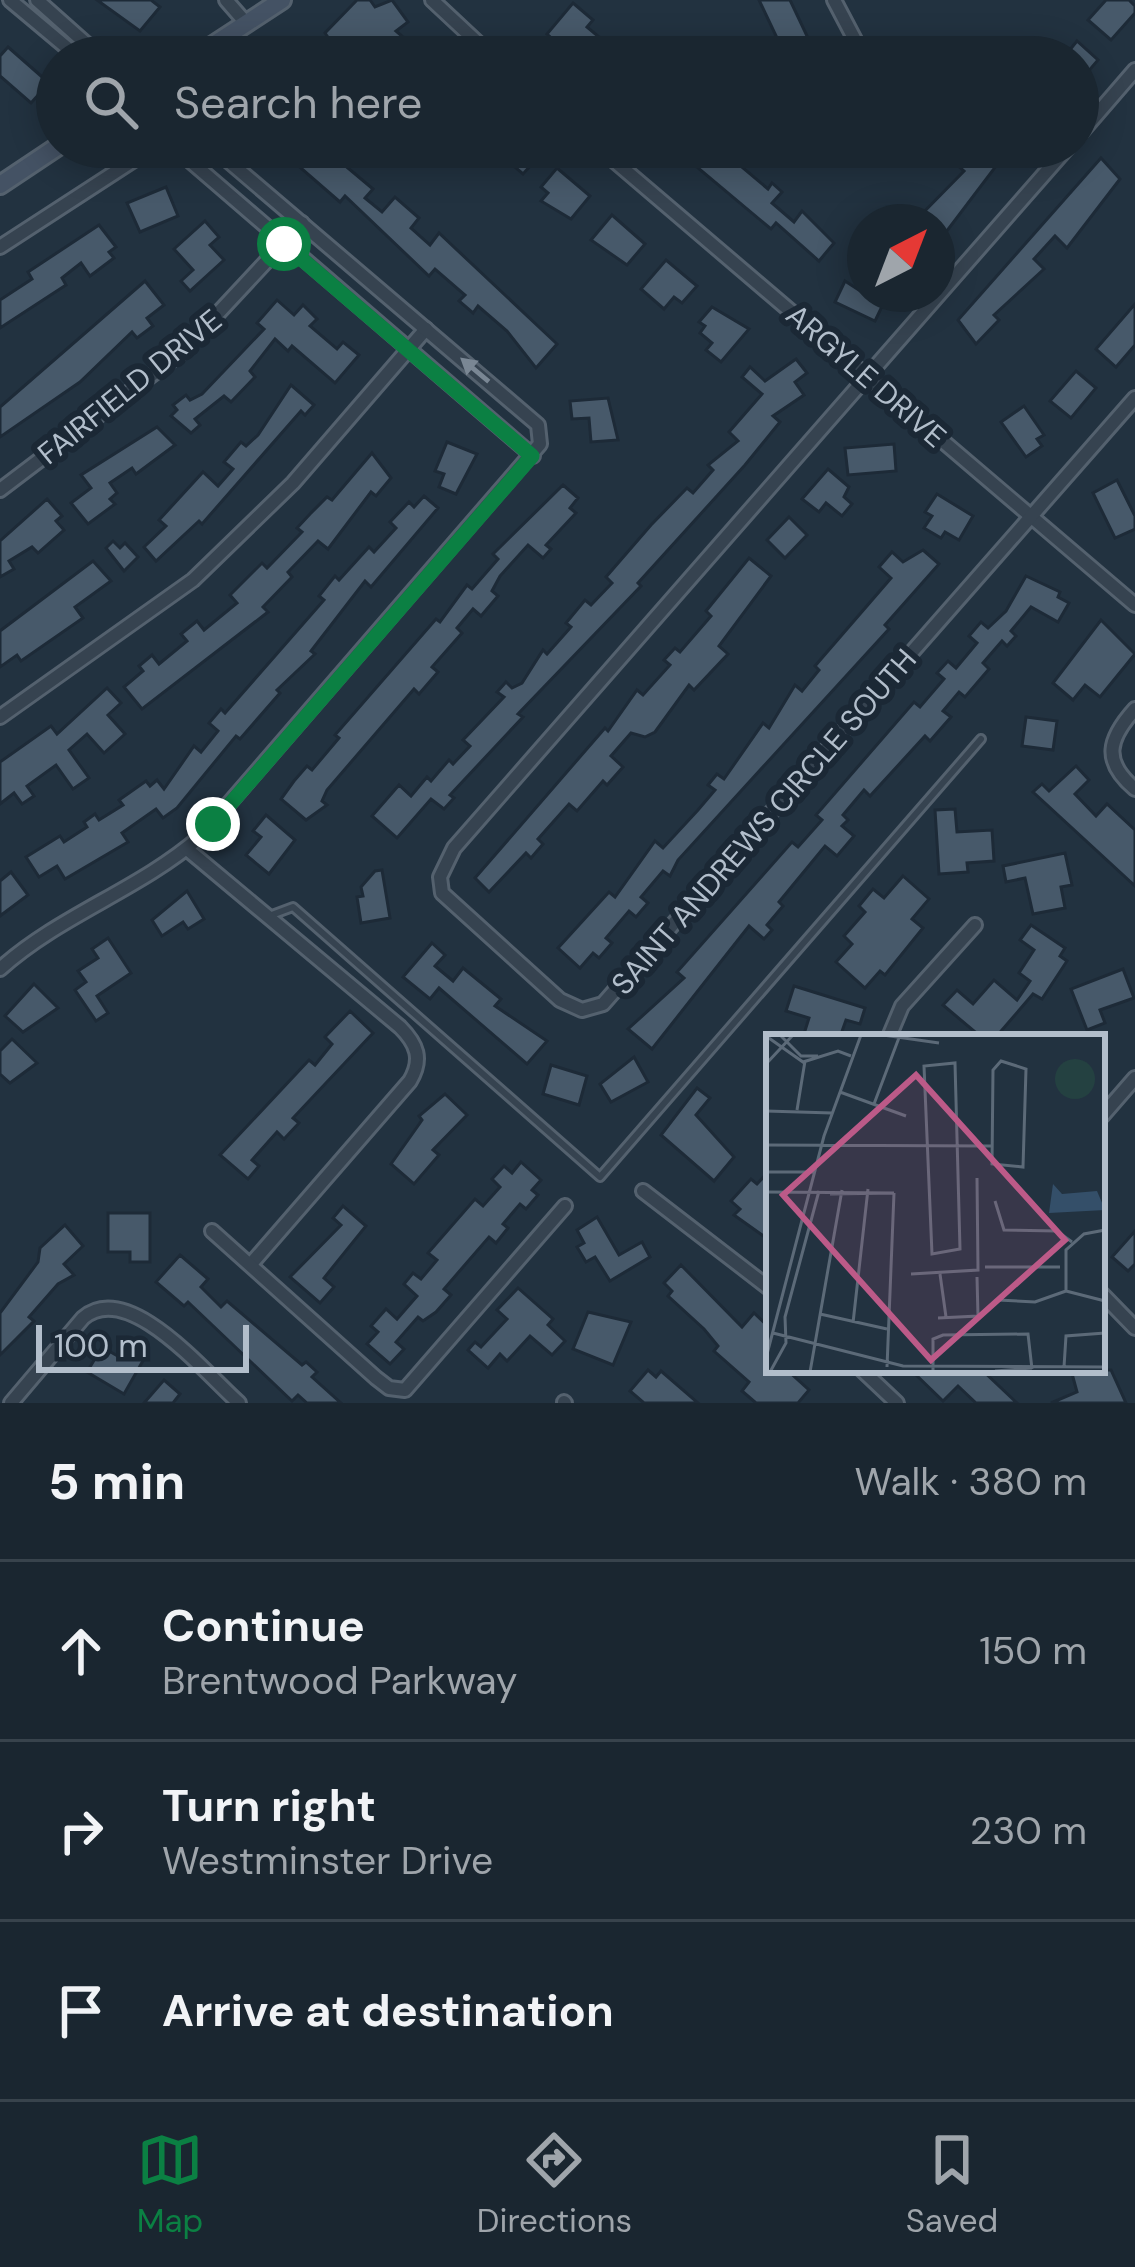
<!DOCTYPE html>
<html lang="en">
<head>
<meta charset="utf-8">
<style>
	:root { --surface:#1a2630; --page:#27323c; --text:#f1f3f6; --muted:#9fa5ab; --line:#38434c; --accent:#0b8043 }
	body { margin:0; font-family:"DM Sans",sans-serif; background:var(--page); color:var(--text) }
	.compass { position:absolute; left:847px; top:204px; width:108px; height:108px; border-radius:50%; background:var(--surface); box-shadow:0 6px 30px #0003; rotate:42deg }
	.scale { position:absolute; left:36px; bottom:30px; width:213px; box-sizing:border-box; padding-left:12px; border:6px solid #b2becb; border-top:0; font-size:33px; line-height:42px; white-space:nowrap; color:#b2becb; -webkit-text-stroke:9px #1b2835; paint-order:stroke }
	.stop { position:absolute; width:36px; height:36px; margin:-27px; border:9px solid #0b8043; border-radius:50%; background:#fff }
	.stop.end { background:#0b8043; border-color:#fff; box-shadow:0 3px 12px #0008 }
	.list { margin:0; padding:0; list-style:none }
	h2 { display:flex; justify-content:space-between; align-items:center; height:156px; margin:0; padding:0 48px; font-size:51px }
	h2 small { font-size:39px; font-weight:400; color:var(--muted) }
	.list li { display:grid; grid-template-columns:78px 1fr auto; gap:36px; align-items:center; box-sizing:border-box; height:180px; padding:0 48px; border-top:3px solid var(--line) }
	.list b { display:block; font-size:45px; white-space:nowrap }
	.list p { margin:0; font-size:39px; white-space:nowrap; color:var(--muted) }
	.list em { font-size:39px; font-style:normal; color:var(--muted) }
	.icon { flex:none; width:66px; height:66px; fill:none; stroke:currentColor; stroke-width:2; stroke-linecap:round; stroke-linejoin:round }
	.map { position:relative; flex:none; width:1135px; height:1403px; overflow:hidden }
	.search { position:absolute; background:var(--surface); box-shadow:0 6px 30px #0003; left:36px; right:36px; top:36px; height:132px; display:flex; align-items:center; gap:30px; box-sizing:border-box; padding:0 42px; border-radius:66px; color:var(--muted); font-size:45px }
	.sheet { height:696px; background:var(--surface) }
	nav { display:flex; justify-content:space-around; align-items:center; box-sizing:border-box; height:168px; border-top:3px solid var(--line); background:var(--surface); font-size:33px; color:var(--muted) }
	nav a { display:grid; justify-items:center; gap:6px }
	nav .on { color:var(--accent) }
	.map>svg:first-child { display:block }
</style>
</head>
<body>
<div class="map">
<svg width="1135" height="1403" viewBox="0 0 1135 1403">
	<rect width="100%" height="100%" fill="#223240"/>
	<g fill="#47596a" stroke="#1d2a37" stroke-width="3">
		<polygon points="97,0 151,0 160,7 140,31"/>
		<polygon points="357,0 370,0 375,7 392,0 408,22 396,31 426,57 342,57 325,33"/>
		<polygon points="759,0 790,0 817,57 786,57"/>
		<polygon points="1106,0 1129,0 1135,6 1135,13 1111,40 1088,20"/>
		<polygon points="573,3 593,20 587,27 623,57 573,57 547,34"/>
		<polygon points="1077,41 1098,60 1087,73 1078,57 1064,57"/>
		<polygon points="8,47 49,83 31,103 0,76 0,56"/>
		<polygon points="296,147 323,147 373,189 365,198 382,212 395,197 419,218 411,228 430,245 439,233 557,344 536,368 507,331 478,306 473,313 459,301 465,295 435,269 429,276 345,196 340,202 295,163 304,154"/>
		<polygon points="492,147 532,147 540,155 523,174"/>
		<polygon points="673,147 733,147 742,167 768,189 772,183 782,192 772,203 794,222 802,211 834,243 819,261 776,223 771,229"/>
		<polygon points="982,147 1006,153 937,244 937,222 914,222 964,171 956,164 968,150 974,155"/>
		<polygon points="1101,158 1120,179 1067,248 1055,236 1034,259 1044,269 994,315 999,320 976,344 958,320"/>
		<polygon points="557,168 590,196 571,219 541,201 548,193 541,187"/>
		<polygon points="166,187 178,216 140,232 127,203"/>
		<polygon points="612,215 645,244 627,265 591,240"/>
		<polygon points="205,221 219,237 210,245 224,260 190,291 181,281 193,270 174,249"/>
		<polygon points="99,225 116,247 109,252 114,258 90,276 81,263 62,278 66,285 0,328 0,300 32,279 28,272"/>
		<polygon points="666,260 697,286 682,303 674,297 664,309 641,289"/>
		<polygon points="145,281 164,305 147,318 153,326 137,338 132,332 80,382 0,437 0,407"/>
		<polygon points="845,281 865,294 888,294 875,321 835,302"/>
		<polygon points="277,300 294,315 303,305 317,319 310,326 337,349 343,342 359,355 335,383 292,346 288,351 275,339 250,371 255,377 231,402 224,396 195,419 200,425 191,433 171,416 177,410 173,405 186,395 190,400 202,394 264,329 257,323"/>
		<polygon points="1135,304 1135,345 1116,367 1096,349"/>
		<polygon points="712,307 749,329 721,362 706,350 712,343 700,333 705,326 699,322"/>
		<polygon points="796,359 807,373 795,382 804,395 773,416 780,422 745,465 638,583 641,586 518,714 523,717 450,795 454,798 444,809 431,799 397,838 372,816 399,785 411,796 427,777 431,781 449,760 453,764 470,746 463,740 504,697 497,692 506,682 512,688 522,683 543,650 547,654 571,627 566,623 585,600 591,605 612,583 606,577 651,525 687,488 693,493 713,470 708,465 738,441 729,432 762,394 742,377 750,367 765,381"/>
		<polygon points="1076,371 1096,388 1071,418 1050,401"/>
		<polygon points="291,385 314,405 305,415 301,411 202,524 199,521 156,561 144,547 166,526 159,520 203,472 218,486 233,469 224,462 241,442 246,446 258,435"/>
		<polygon points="608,398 618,440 591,442 589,418 572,419 570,401"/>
		<polygon points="1024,406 1044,435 1037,439 1042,446 1026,457 1001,422"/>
		<polygon points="157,427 175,445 136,474 132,468 110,483 117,493 110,499 115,504 88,524 71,503 91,488 81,475"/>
		<polygon points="447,442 477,454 456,494 439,487 444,474 435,471"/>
		<polygon points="894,444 896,471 848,475 845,448"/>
		<polygon points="372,453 391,478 376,496 371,492 328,549 318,541 288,572 292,577 263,607 268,612 142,709 124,687 143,671 139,666 152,655 159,664 187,641 181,634 197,621 204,630 237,603 230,595 262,563 267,568 302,532 297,528 310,514 327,497 332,500"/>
		<polygon points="828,469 849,487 844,497 852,504 842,516 826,503 819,512 802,499"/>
		<polygon points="1117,480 1135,516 1135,529 1115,538 1093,493"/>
		<polygon points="563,485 578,498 570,508 576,513 546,545 551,549 543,558 528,545 500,576 492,591 498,596 481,616 473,609 457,628 462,633 432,667 438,672 419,694 414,689 327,790 322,801 327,805 306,820 281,799 294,781 307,766 312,770 339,738 335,735 436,619 440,622 467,585 472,589 498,559 493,554"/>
		<polygon points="937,494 973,516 959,540 945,532 941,538 924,528 932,516 925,512"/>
		<polygon points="424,496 438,508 371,587 365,581 311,651 315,654 277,690 280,693 240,739 236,736 177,808 163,818 156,809 122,833 128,842 65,879 57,866 39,877 26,857 60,836 64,842 87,827 84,822 95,814 99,820 123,805 119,800 146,781 150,786 157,780 164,789 194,746 201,752 218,731 209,723 221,709 225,713 324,600 319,596 335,576 339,580 369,547 374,552 396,528 390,522 409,502 414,507"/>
		<polygon points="47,499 62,516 56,521 64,530 38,553 32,547 9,561 14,569 0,577 0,541"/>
		<polygon points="789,517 807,535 785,558 767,540"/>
		<polygon points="113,541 120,548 125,543 138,557 124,571 106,548"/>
		<polygon points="923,550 939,564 885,625 889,629 678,860 670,876 663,871 641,897 648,903 636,917 629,911 606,938 612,943 599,958 593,953 580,968 558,948 609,892 615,897 655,841 663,848 698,810 715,790 708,785 717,774 724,779 763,723 769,728 795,685 802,691 819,670 815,666 891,578 879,567 892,552 903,562"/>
		<polygon points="749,558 771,576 719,646 728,654 694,690 689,685 655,732 645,737 631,733 611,756 623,767 607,785 603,781 577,811 569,804 538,839 543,844 531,858 526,853 489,892 475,878 605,728 608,731 637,690 643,695 670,665 664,660 675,648 680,652 711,616 706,611"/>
		<polygon points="93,561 111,581 75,607 83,618 21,661 17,655 0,667 0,631"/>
		<polygon points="1026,576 1060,592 1058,597 1069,603 1058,622 1031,607 1011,631 1016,636 1007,646 1002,641 983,663 989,669 965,697 959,692 943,711 951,717 930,741 925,736 870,796 864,790 843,815 848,820 842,826 854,836 837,856 825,846 779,902 783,906 767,925 772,930 764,939 749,926 652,1049 628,1029 684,978 677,972 792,842 798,847 822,820 816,815 914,702 920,707 944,679 937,673 948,661 956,668 977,643 969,636 981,622 988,628 1006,611"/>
		<polygon points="1101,620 1135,654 1100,697 1085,685 1073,700 1053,683"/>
		<polygon points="107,688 121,703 108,715 125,734 104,753 87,734 69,750 89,778 73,789 56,765 27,786 34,796 22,804 14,793 0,804 0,762 51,726 57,734"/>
		<polygon points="1026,717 1057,721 1053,750 1022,746"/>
		<polygon points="1076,766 1089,780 1075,794 1096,816 1107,804 1135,830 1135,886 1033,792 1042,784 1049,791"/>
		<polygon points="955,809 957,832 992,830 994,861 967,863 968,872 939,874 935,810"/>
		<polygon points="266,815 295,840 269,874 246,855 261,837 253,831"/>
		<polygon points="1065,853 1072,885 1061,887 1065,908 1033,914 1025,878 1006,882 1003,866"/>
		<polygon points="382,870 390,918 361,923 357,897 363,896 361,887 375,871"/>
		<polygon points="11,872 28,895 0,916 0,881"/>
		<polygon points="903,876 929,899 912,919 923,928 885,975 880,971 865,988 836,962 852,944 844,936 865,912 859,906 873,889 884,898"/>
		<polygon points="187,891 204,919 188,929 183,922 162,936 152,920"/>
		<polygon points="1031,925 1065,948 1060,956 1067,961 1042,999 1033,994 996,1037 981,1037 943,1005 957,990 973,1004 994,980 1017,1000 1030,981 1019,973 1034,950 1020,940"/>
		<polygon points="108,938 131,973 97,996 108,1013 96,1021 75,990 86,982 78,971 98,958 92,949"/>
		<polygon points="432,943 445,955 435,966 453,981 463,968 501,999 495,1006 547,1041 527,1064 439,988 430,999 403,977"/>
		<polygon points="1123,969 1134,998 1100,1010 1105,1023 1087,1030 1071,989"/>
		<polygon points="34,984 58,1008 23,1032 5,1016"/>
		<polygon points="794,986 865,1008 860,1024 846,1020 840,1037 803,1037 809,1018 786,1011"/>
		<polygon points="350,1011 373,1033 293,1118 299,1123 284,1139 277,1132 252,1160 259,1166 248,1179 220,1155 309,1060 315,1065 332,1044 325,1037"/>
		<polygon points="12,1039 37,1063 10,1083 0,1074 0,1051"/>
		<polygon points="634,1057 648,1082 611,1102 600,1084"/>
		<polygon points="551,1065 587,1076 579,1105 543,1094"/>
		<polygon points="697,1088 710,1098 696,1115 734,1157 714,1181 661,1135"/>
		<polygon points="445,1094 467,1115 433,1150 439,1155 414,1184 391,1164 422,1120 419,1116"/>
		<polygon points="521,1162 541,1180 532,1190 538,1195 526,1209 520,1204 503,1224 508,1228 496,1243 489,1237 444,1289 451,1295 436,1312 423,1321 418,1317 396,1342 404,1349 390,1364 367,1344 378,1332 371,1326 386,1309 397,1319 417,1296 404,1284 413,1273 421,1279 437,1260 428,1253 475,1199 483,1206 500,1187 492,1179 504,1166 512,1173"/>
		<polygon points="769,1171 769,1240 734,1215 740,1209 731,1201 751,1179 757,1184"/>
		<polygon points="343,1206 366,1226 324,1278 334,1287 320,1303 290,1277 341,1225 333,1218"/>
		<polygon points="108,1213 150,1213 150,1262 130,1262 130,1252 108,1252"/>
		<polygon points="597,1217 619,1255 642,1242 650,1257 610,1281 595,1257 586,1262 577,1247 584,1243 577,1230"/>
		<polygon points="65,1225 83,1246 64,1264 74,1275 58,1284 29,1317 34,1321 0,1355 0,1313 38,1262 40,1248"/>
		<polygon points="1135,1231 1135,1264 1128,1271 1112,1257"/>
		<polygon points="180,1255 208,1279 201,1287 221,1307 227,1301 302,1365 306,1362 317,1372 312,1377 341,1403 307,1403 298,1395 292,1401 188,1302 184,1306 156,1282"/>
		<polygon points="681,1265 742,1327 754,1313 769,1327 769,1370 787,1370 809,1390 798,1403 756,1403 742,1391 749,1382 714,1351 718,1346 704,1329 668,1296 672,1291 664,1283"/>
		<polygon points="518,1288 553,1319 548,1325 565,1341 552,1355 530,1336 507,1361 500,1354 488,1368 468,1350 475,1342 481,1347 507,1319 497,1310"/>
		<polygon points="588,1312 631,1322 613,1365 573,1349"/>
		<polygon points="102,1347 121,1358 126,1348 144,1359 124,1394 87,1372"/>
		<polygon points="648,1370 656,1377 661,1371 698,1403 644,1403 630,1391"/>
		<polygon points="911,1370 982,1370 1017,1403 976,1403 958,1386 943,1401"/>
		<polygon points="1071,1370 1111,1370 1126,1403 1051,1403 1077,1392"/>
		<polygon points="164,1380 180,1394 173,1403 144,1403"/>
	</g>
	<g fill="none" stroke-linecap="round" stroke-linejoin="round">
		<defs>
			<polyline id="service" points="269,916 293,907 600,1177 981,739"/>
			<g id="minor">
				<polyline points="10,0 78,57"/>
				<polyline points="37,0 101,57"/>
				<polyline points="226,0 246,23"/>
				<polyline points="432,0 493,57"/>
				<polyline points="834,0 864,57"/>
				<polyline points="1078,136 1135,70"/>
				<polyline points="174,147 533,456"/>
				<polyline points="598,147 1135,605"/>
				<polyline points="1068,147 454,848 440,877 442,893 560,1000 582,1010 603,1004 1135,398"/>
				<polyline points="0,247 137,158 166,158 180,148"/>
				<polyline points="0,490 182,352 302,223"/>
				<path d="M1135,709C1108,739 1102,761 1135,789"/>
				<polyline points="0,717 193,580 293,483 426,329"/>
				<path d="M187,849L400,1027C417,1044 423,1059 410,1081L251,1264"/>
				<path d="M0,969C60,915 139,890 200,837L540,444L538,425L212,147"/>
				<polyline points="889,1037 902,1006 975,925"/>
				<polyline points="1102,1116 1135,1078"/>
				<polyline points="643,1191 769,1288"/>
				<polyline points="212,1231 376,1378 389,1388 405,1390 565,1206"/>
				<polyline points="1102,1294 1135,1328"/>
				<polyline points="862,1370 897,1403"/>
				<polyline points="564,1402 565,1403"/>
				<path d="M11,1403L83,1318C128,1279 204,1372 239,1403"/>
			</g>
			<g id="secondary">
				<polyline points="195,57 282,0"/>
				<polyline points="0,185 57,147"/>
			</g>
		</defs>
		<use href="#service" stroke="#54616e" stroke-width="12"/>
		<use href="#minor" stroke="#54616e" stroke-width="18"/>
		<use href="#secondary" stroke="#54616e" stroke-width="22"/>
		<use href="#service" stroke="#364350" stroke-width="6"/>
		<use href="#minor" stroke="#364350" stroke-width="12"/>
		<use href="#secondary" stroke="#445264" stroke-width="16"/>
	</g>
	<defs><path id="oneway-solid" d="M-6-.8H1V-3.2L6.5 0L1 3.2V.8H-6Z" transform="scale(3)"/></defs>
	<use fill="#7a8794" href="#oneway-solid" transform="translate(475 370) rotate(-140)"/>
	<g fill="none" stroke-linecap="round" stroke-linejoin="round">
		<polyline stroke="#0b8043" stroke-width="15" points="213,824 532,456 284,244"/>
	</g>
	<g text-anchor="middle" stroke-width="12" stroke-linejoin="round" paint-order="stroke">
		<g font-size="30" fill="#b2becb" stroke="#1b2835">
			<text transform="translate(866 376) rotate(41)" y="10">ARGYLE DRIVE</text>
			<text transform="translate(130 387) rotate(-39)" y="10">FAIRFIELD DRIVE</text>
			<text transform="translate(764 822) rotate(-49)" y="10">SAINT ANDREWS CIRCLE SOUTH</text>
		</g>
	</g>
	<g transform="translate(766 1034)">
		<rect width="339" height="339" fill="#223240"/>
		<path d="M289 45a20 20 0 1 1 40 0a20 20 0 1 1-40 0Z" fill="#244141"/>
		<path d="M287,150L296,160L331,157L339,176L283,179Z" fill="#344f69"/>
		<path fill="none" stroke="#5c6a78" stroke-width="3" d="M14,1L35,22H52M117,1L173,9M0,2L37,28L72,17L85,22M235,27L260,35L257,133L226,130L227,36ZM189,29L194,215L166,220L158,32ZM0,30L27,1M74,58L140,82M108,70L134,1M31,76L39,27M0,77L66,79M0,111L225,112M0,138H48M0,158L128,159M64,160L128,159M229,167L238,196L291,197L306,208M219,233H294M145,240L212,236L211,144M174,240L180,283M300,257V216L318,200L339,196M300,257L339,267M232,266L269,268L300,257M54,280L121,295M172,284L212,282L211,243M87,289L102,155M7,299L137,332L339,333M0,324L58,102L95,1M121,333L128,159M298,333L300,302L339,299M229,337L266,334M4,338L20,309L19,283L53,157M44,338L76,156M167,338V305L177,301L262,300L266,335"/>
		<path fill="#bc5a88" fill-opacity="0.15" stroke="#bc5a88" stroke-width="6" d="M150,41L299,206L165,326L17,161Z"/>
		<rect width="339" height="339" fill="none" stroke="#b2becb" stroke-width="6"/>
	</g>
</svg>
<svg class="compass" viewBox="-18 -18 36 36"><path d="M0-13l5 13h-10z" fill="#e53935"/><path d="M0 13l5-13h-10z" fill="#9fa5ab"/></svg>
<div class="scale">100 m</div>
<div class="stop" style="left:284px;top:244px"></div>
<div class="stop end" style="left:213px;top:824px"></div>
<div class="search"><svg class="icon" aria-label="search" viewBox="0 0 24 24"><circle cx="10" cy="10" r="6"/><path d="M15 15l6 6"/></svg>Search here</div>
</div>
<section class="sheet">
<h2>5 min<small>Walk · 380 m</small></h2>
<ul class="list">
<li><svg class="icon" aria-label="ahead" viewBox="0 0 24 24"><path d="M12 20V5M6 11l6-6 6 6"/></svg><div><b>Continue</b><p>Brentwood Parkway</p></div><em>150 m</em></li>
<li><svg class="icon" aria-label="right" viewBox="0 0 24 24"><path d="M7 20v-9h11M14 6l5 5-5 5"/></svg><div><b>Turn right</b><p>Westminster Drive</p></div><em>230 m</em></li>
<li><svg class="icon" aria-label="arrive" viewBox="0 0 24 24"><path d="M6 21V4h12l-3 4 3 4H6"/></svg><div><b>Arrive at destination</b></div></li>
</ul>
</section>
<nav>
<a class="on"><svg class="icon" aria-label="map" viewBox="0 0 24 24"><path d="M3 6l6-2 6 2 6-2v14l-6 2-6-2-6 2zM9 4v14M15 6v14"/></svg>Map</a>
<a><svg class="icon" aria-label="directions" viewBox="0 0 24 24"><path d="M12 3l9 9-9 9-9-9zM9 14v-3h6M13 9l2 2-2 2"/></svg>Directions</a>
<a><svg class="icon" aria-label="saved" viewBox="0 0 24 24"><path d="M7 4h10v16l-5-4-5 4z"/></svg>Saved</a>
</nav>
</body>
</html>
